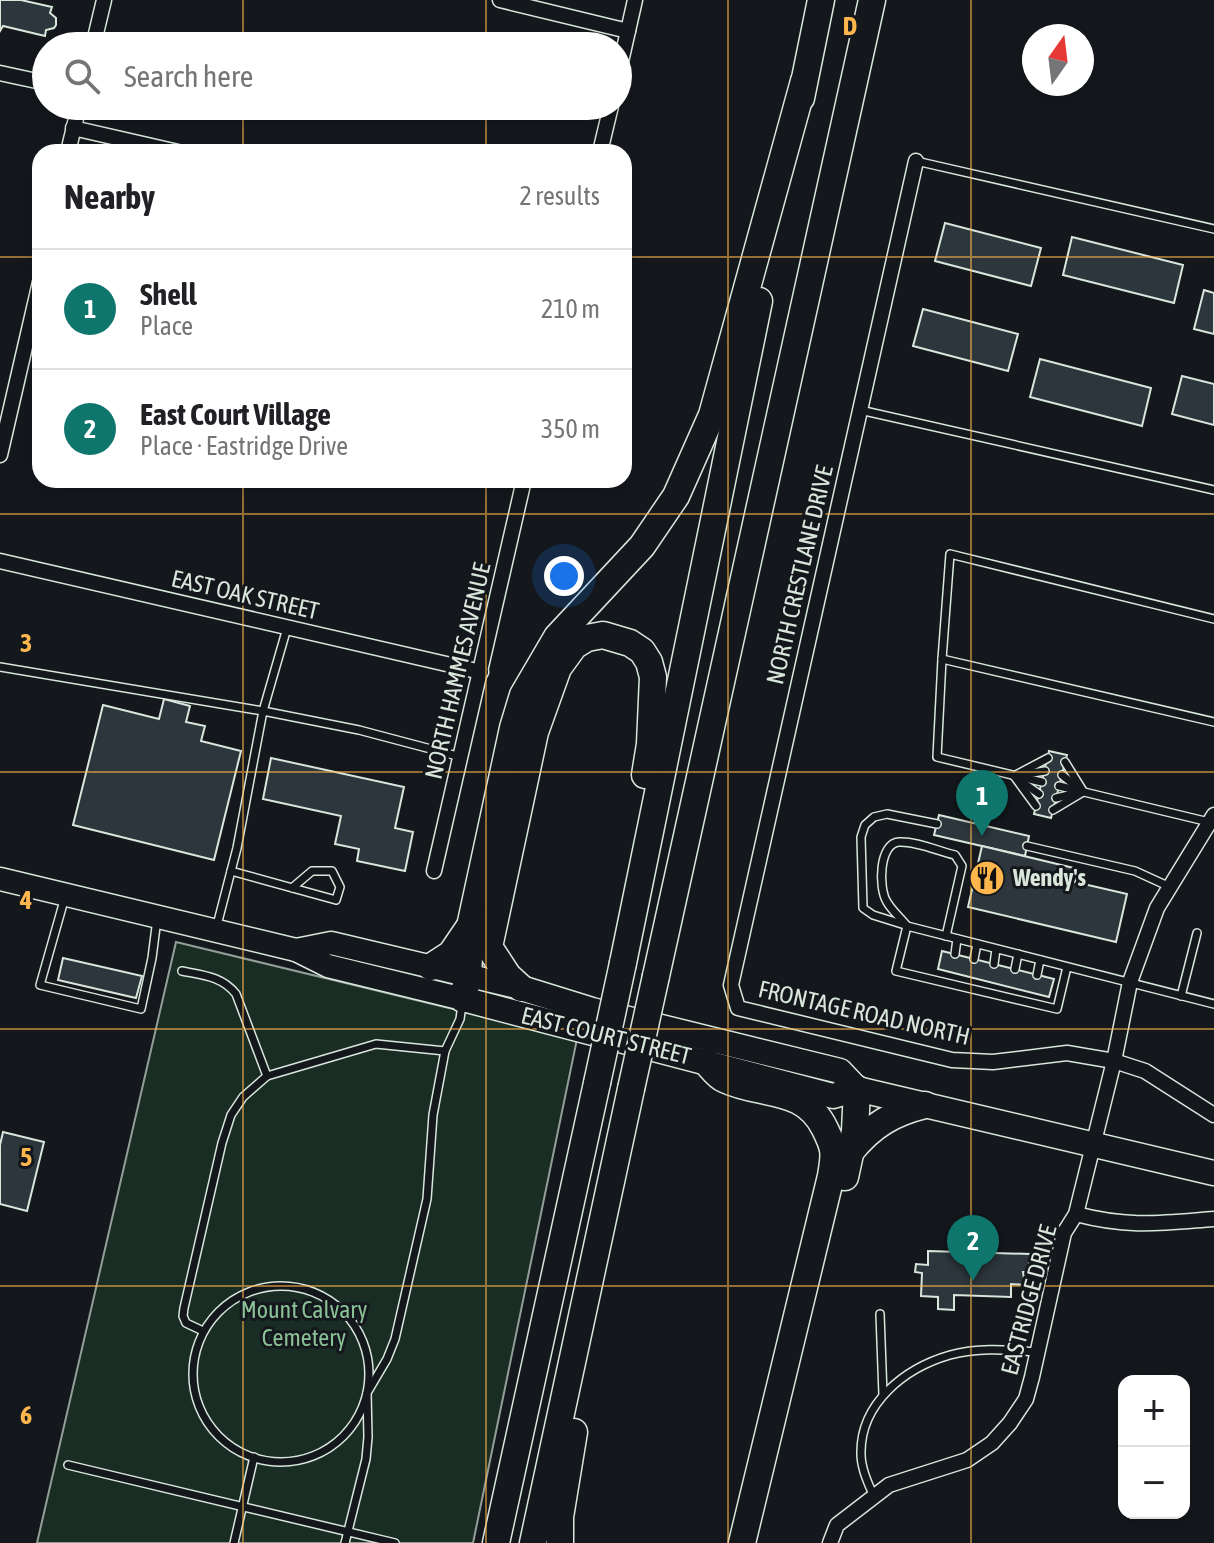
<!DOCTYPE html>
<html lang="en">
<head>
<meta charset="utf-8">
<style>
	:root { --surface:#fff; --page:#f2f2f2; --text:#202124; --muted:#757577; --line:#e0e0e0; --accent:#0f766e }
	body { margin:0; font-family:"Asap Condensed",sans-serif; background:var(--page); color:var(--text) }
	.controls { position:absolute; right:24px; bottom:24px; display:grid; overflow:hidden; border-radius:16px; box-shadow:0 4px 12px #0003 }
	.controls button { width:72px; height:72px; display:grid; place-items:center; padding:0; border:0; border-bottom:2px solid var(--line); background:var(--surface); color:var(--text); font:40px sans-serif }
	.compass { position:absolute; left:1022px; top:24px; width:72px; height:72px; border-radius:50%; background:var(--surface); box-shadow:0 4px 12px #0003; rotate:14deg }
	.you { position:absolute; left:564px; top:576px; width:28px; height:28px; margin:-20px; border:6px solid #fff; border-radius:50%; background:#1a73e8; box-shadow:0 0 0 12px #1a73e833 }
	.badge { display:grid; place-items:center; width:52px; height:52px; border-radius:50%; background:var(--accent); color:#fff; font-size:26px; font-weight:700 }
	.pin { position:absolute; translate:-50% -66px; filter:drop-shadow(0 2px 4px #0008) }
	.pin::after { content:''; position:absolute; top:42px; width:28px; height:24px; background:inherit; clip-path:polygon(0 0,100% 0,50% 100%) }
	.list { margin:0; padding:0; list-style:none }
	h2 { display:flex; justify-content:space-between; align-items:center; height:104px; margin:0; padding:0 32px; font-size:34px }
	h2 small { font-size:26px; font-weight:400; color:var(--muted) }
	.list li { display:grid; grid-template-columns:52px 1fr auto; gap:24px; align-items:center; box-sizing:border-box; height:120px; padding:0 32px; border-top:2px solid var(--line) }
	.list b { display:block; font-size:30px; white-space:nowrap }
	.list p { margin:0; font-size:26px; white-space:nowrap; color:var(--muted) }
	.list em { font-size:26px; font-style:normal; color:var(--muted) }
	.icon { flex:none; width:44px; height:44px; fill:none; stroke:currentColor; stroke-width:2; stroke-linecap:round; stroke-linejoin:round }
	.map { position:relative; flex:none; width:1214px; height:1543px; overflow:hidden }
	.search { position:absolute; background:var(--surface); box-shadow:0 4px 12px #0003; left:32px; top:32px; width:600px; height:88px; display:flex; align-items:center; gap:20px; box-sizing:border-box; padding:0 28px; border-radius:44px; color:var(--muted); font-size:30px }
	.panel { position:absolute; background:var(--surface); box-shadow:0 4px 12px #0003; left:32px; top:144px; width:600px; height:344px; border-radius:24px }
	.map>svg:first-child { display:block }
</style>
</head>
<body>
<div class="map">
<svg width="1214" height="1543" viewBox="0 0 1214 1543">
	<rect width="100%" height="100%" fill="#14181c"/>
	<polygon fill="#1a2d24" stroke="#939e99" stroke-width="2" points="176,942 577,1039 473,1543 37,1543"/>
	<g fill="#2c363c" stroke="#d8e6dc" stroke-width="2">
		<polygon points="0,0 21,0 52,7 50,13 56,18 56,25 54,28 46,30 45,36 3,26 0,31"/>
		<polygon points="945,223 1041,248 1031,286 935,261"/>
		<polygon points="1072,237 1183,265 1174,303 1063,275"/>
		<polygon points="1204,290 1214,293 1214,334 1194,329"/>
		<polygon points="923,309 1018,334 1008,371 913,346"/>
		<polygon points="1040,359 1151,388 1142,426 1030,397"/>
		<polygon points="1182,376 1214,384 1214,425 1172,414"/>
		<polygon points="164,699 190,706 186,722 205,726 201,741 241,751 214,860 73,825 103,705 159,719"/>
		<polygon points="1049,751 1067,755 1051,818 1034,814"/>
		<polygon points="271,758 404,787 395,828 413,832 405,871 357,861 359,849 335,844 341,816 263,799"/>
		<polygon points="939,815 1029,836 1025,856 934,835"/>
		<polygon points="982,846 1078,869 1075,882 1127,894 1116,942 968,907"/>
		<polygon points="942,951 1054,979 1049,997 938,969"/>
		<polygon points="63,958 142,976 136,998 58,980"/>
		<polygon points="3,1132 44,1142 27,1211 0,1204 0,1145"/>
		<polygon points="928,1251 1030,1254 1029,1272 1023,1272 1025,1285 1011,1284 1011,1297 954,1295 954,1310 938,1309 938,1297 921,1296 922,1273 915,1272 916,1264 928,1265"/>
	</g>
	<g fill="none" stroke-linecap="round" stroke-linejoin="round">
		<defs>
			<g id="service">
				<polyline points="916,161 1214,229"/>
				<polyline points="860,410 1214,490"/>
				<polyline points="1214,619 950,554 942,659 1214,722"/>
				<polyline points="942,659 937,757 1042,782"/>
				<polyline points="0,667 263,711 287,628"/>
				<polyline points="1065,762 1083,791"/>
				<polyline points="1020,775 1045,771"/>
				<polyline points="1062,775 1078,788"/>
				<polyline points="1014,776 1048,758"/>
				<polyline points="1014,776 1036,806"/>
				<polyline points="1022,782 1039,794"/>
				<polyline points="1059,786 1209,822"/>
				<polyline points="1056,798 1077,793"/>
				<polyline points="1053,810 1083,792"/>
				<polyline points="1027,846 1135,871 1170,887"/>
				<polyline points="231,871 336,900 340,887 332,871 312,871 292,888"/>
				<polyline points="65,897 40,985 141,1009 152,958 157,919"/>
				<polyline points="905,925 873,915 863,908 861,837 865,825 874,817 887,814 937,824"/>
				<path d="M907,926C901,918 892,911 887,902C878,888 879,843 899,842C916,841 938,851 955,855L962,866L946,936"/>
				<polyline points="216,929 237,848 263,711 359,730 461,757"/>
				<polyline points="955,954 957,939"/>
				<polyline points="974,959 977,944"/>
				<polyline points="994,964 996,949"/>
				<path d="M1067,967L1057,1009L896,971L907,926C1010,952 1112,978 1214,1004"/>
				<polyline points="1015,969 1018,954"/>
				<path d="M182,971C202,975 222,976 236,994L267,1076"/>
				<polyline points="1037,975 1040,960"/>
				<polyline points="1181,996 1197,933"/>
				<circle cx="281" cy="1374" r="88"/>
				<polyline points="880,1314 883,1395"/>
				<polyline points="203,1331 186,1323 183,1316 184,1308 222,1143 231,1115 243,1097 267,1076 376,1044 445,1051"/>
				<polyline points="68,1465 395,1543"/>
				<path d="M874,1496C868,1484 861,1468 861,1454C860,1403 905,1368 950,1355C979,1347 1008,1350 1037,1352"/>
				<polyline points="234,1543 254,1457"/>
				<polyline points="345,1543 366,1459 368,1437 367,1393 387,1359 395,1339 427,1199 433,1115 445,1051 460,1019 462,1005"/>
			</g>
			<g id="minor">
				<polyline points="500,0 628,31"/>
				<polyline points="93,46 104,0"/>
				<polyline points="0,73 46,83"/>
				<polyline points="618,75 635,0"/>
				<polyline points="73,128 178,152"/>
				<polyline points="68,152 79,106"/>
				<polyline points="600,152 611,106"/>
				<polyline points="916,161 731,985 738,1008 952,1060 993,1062 1067,1053 1114,1061 1145,1071 1214,1115"/>
				<polyline points="0,455 40,282"/>
				<polyline points="0,561 481,672"/>
				<polyline points="434,871 524,480"/>
				<path d="M1076,1214C1129,1228 1161,1223 1214,1219"/>
				<polyline points="830,1543 837,1525 889,1485 967,1460 992,1443 1010,1423 1026,1399 1032,1377 1064,1233 1076,1214 1114,1061 1130,982 1157,908 1214,815"/>
			</g>
			<g id="primary">
				<polyline points="0,879 296,950 328,966 463,999"/>
				<polyline points="296,950 331,943 521,988"/>
			</g>
			<g id="trunk">
				<polyline points="521,988 592,1010 840,1071 857,1089"/>
				<polyline points="463,999 833,1096 857,1089 1214,1173"/>
			</g>
			<g id="motorway">
				<polyline points="801,98 821,0"/>
				<polyline points="623,963 759,301"/>
				<polyline points="431,967 451,954 470,926"/>
				<polyline points="656,976 872,0"/>
				<polyline points="521,988 508,976 489,947 535,732 558,668 574,646 587,638 603,635 630,643 642,651 649,662 653,677 650,744 645,775"/>
				<polyline points="463,999 468,975 471,922 513,728 523,695 557,637 642,546 676,496 712,415 804,81"/>
				<path d="M706,1062C711,1067 717,1076 724,1079C761,1097 804,1085 825,1129C835,1149 835,1153 831,1176L742,1543"/>
				<path d="M851,1151C872,1125 893,1113 925,1105"/>
				<polyline points="845,1177 855,1131 857,1089"/>
				<polyline points="496,1543 597,1083"/>
				<polyline points="533,1543 631,1089"/>
				<polyline points="560,1543 560,1517 574,1432"/>
			</g>
		</defs>
		<use href="#service" stroke="#d8e6dc" stroke-width="10"/>
		<use href="#minor" stroke="#d8e6dc" stroke-width="17"/>
		<use href="#primary" stroke="#d8e6dc" stroke-width="25"/>
		<use href="#trunk" stroke="#d8e6dc" stroke-width="27"/>
		<use href="#motorway" stroke="#d8e6dc" stroke-width="29"/>
		<use href="#service" stroke="#14181c" stroke-width="7"/>
		<use href="#minor" stroke="#14181c" stroke-width="14"/>
		<use href="#primary" stroke="#14181c" stroke-width="22"/>
		<use href="#trunk" stroke="#14181c" stroke-width="24"/>
		<use href="#motorway" stroke="#14181c" stroke-width="26"/>
		<defs>
			<g id="motorway-bridge">
				<polyline points="597,1083 623,963"/>
				<polyline points="631,1089 656,976"/>
			</g>
		</defs>
		<use href="#motorway-bridge" stroke="#d8e6dc" stroke-width="29" stroke-linecap="butt"/>
		<use href="#motorway-bridge" stroke="#14181c" stroke-width="26"/>
	</g>
	<path fill="none" stroke="#ffb74d" stroke-width="2" stroke-opacity="0.55" d="M243,0V46M486,0V46M728,0V1543M971,0V1543M243,106V152M486,106V152M0,257H40M624,257H1214M243,480V1543M486,480V1543M0,514H1214M0,772H1214M0,1029H1214M0,1286H1214"/>
	<defs>
		<symbol id="restaurant-disc" viewBox="-11 -11 22 22"><circle r="9.5" fill="#ffb74d" stroke="#14181c"/><path d="M-5-6h1v4h1v-4h1v4h1v-4h1v5L-1.5 .5V6h-2V.5L-5-1ZM5-6V6H3V1.5H1.5Q1.5-4 5-6Z" fill="#111"/></symbol>
	</defs>
	<g fill-rule="evenodd">
		<use href="#restaurant-disc" x="967" y="858" width="40" height="40"/>
	</g>
	<g text-anchor="middle" stroke-width="6" stroke-linejoin="round" paint-order="stroke">
		<g font-size="24" fill="#d8e6dc" stroke="#14181c">
			<text transform="translate(800 575) rotate(-77)" y="8">NORTH CRESTLANE DRIVE</text>
			<text transform="translate(245 595) rotate(13)" y="8">EAST OAK STREET</text>
			<text transform="translate(458 671) rotate(-77)" y="8">NORTH HAMMES AVENUE</text>
			<text transform="translate(864 1013) rotate(13)" y="8">FRONTAGE ROAD NORTH</text>
			<text transform="translate(606 1036) rotate(14)" y="8">EAST COURT STREET</text>
			<text transform="translate(1029 1300) rotate(-75)" y="8">EASTRIDGE DRIVE</text>
		</g>
		<g font-size="24" font-weight="bold" fill="#d8e6dc" stroke="#14181c" text-anchor="start">
			<text x="1013" y="886">Wendy's</text>
		</g>
		<g font-size="24" fill="#8ac095" stroke="#14181c">
			<text x="304" y="1318">Mount Calvary<tspan x="304" dy="28">Cemetery</tspan></text>
		</g>
	</g>
	<g font-size="26" text-anchor="middle" font-weight="bold" fill="#ffb74d" stroke="#14181c" stroke-width="6" stroke-linejoin="round" paint-order="stroke">
		<text x="850" y="35">D</text>
		<text x="26" y="652">3</text>
		<text x="26" y="909">4</text>
		<text x="26" y="1166">5</text>
		<text x="26" y="1424">6</text>
	</g>
</svg>
<div class="controls">
<button>+</button>
<button>−</button>
</div>
<svg class="compass" viewBox="-18 -18 36 36"><path d="M0-13l5 13h-10z" fill="#e53935"/><path d="M0 13l5-13h-10z" fill="#757577"/></svg>
<div class="you"></div>
<div class="pin badge" style="left:982px;top:836px">1</div>
<div class="pin badge" style="left:973px;top:1281px">2</div>
<div class="search"><svg class="icon" aria-label="search" viewBox="0 0 24 24"><circle cx="10" cy="10" r="6"/><path d="M15 15l6 6"/></svg>Search here</div>
<section class="panel">
<h2>Nearby<small>2 results</small></h2>
<ul class="list">
<li><span class="badge">1</span><div><b>Shell</b><p>Place</p></div><em>210 m</em></li>
<li><span class="badge">2</span><div><b>East Court Village</b><p>Place · Eastridge Drive</p></div><em>350 m</em></li>
</ul>
</section>
</div>
</body>
</html>
